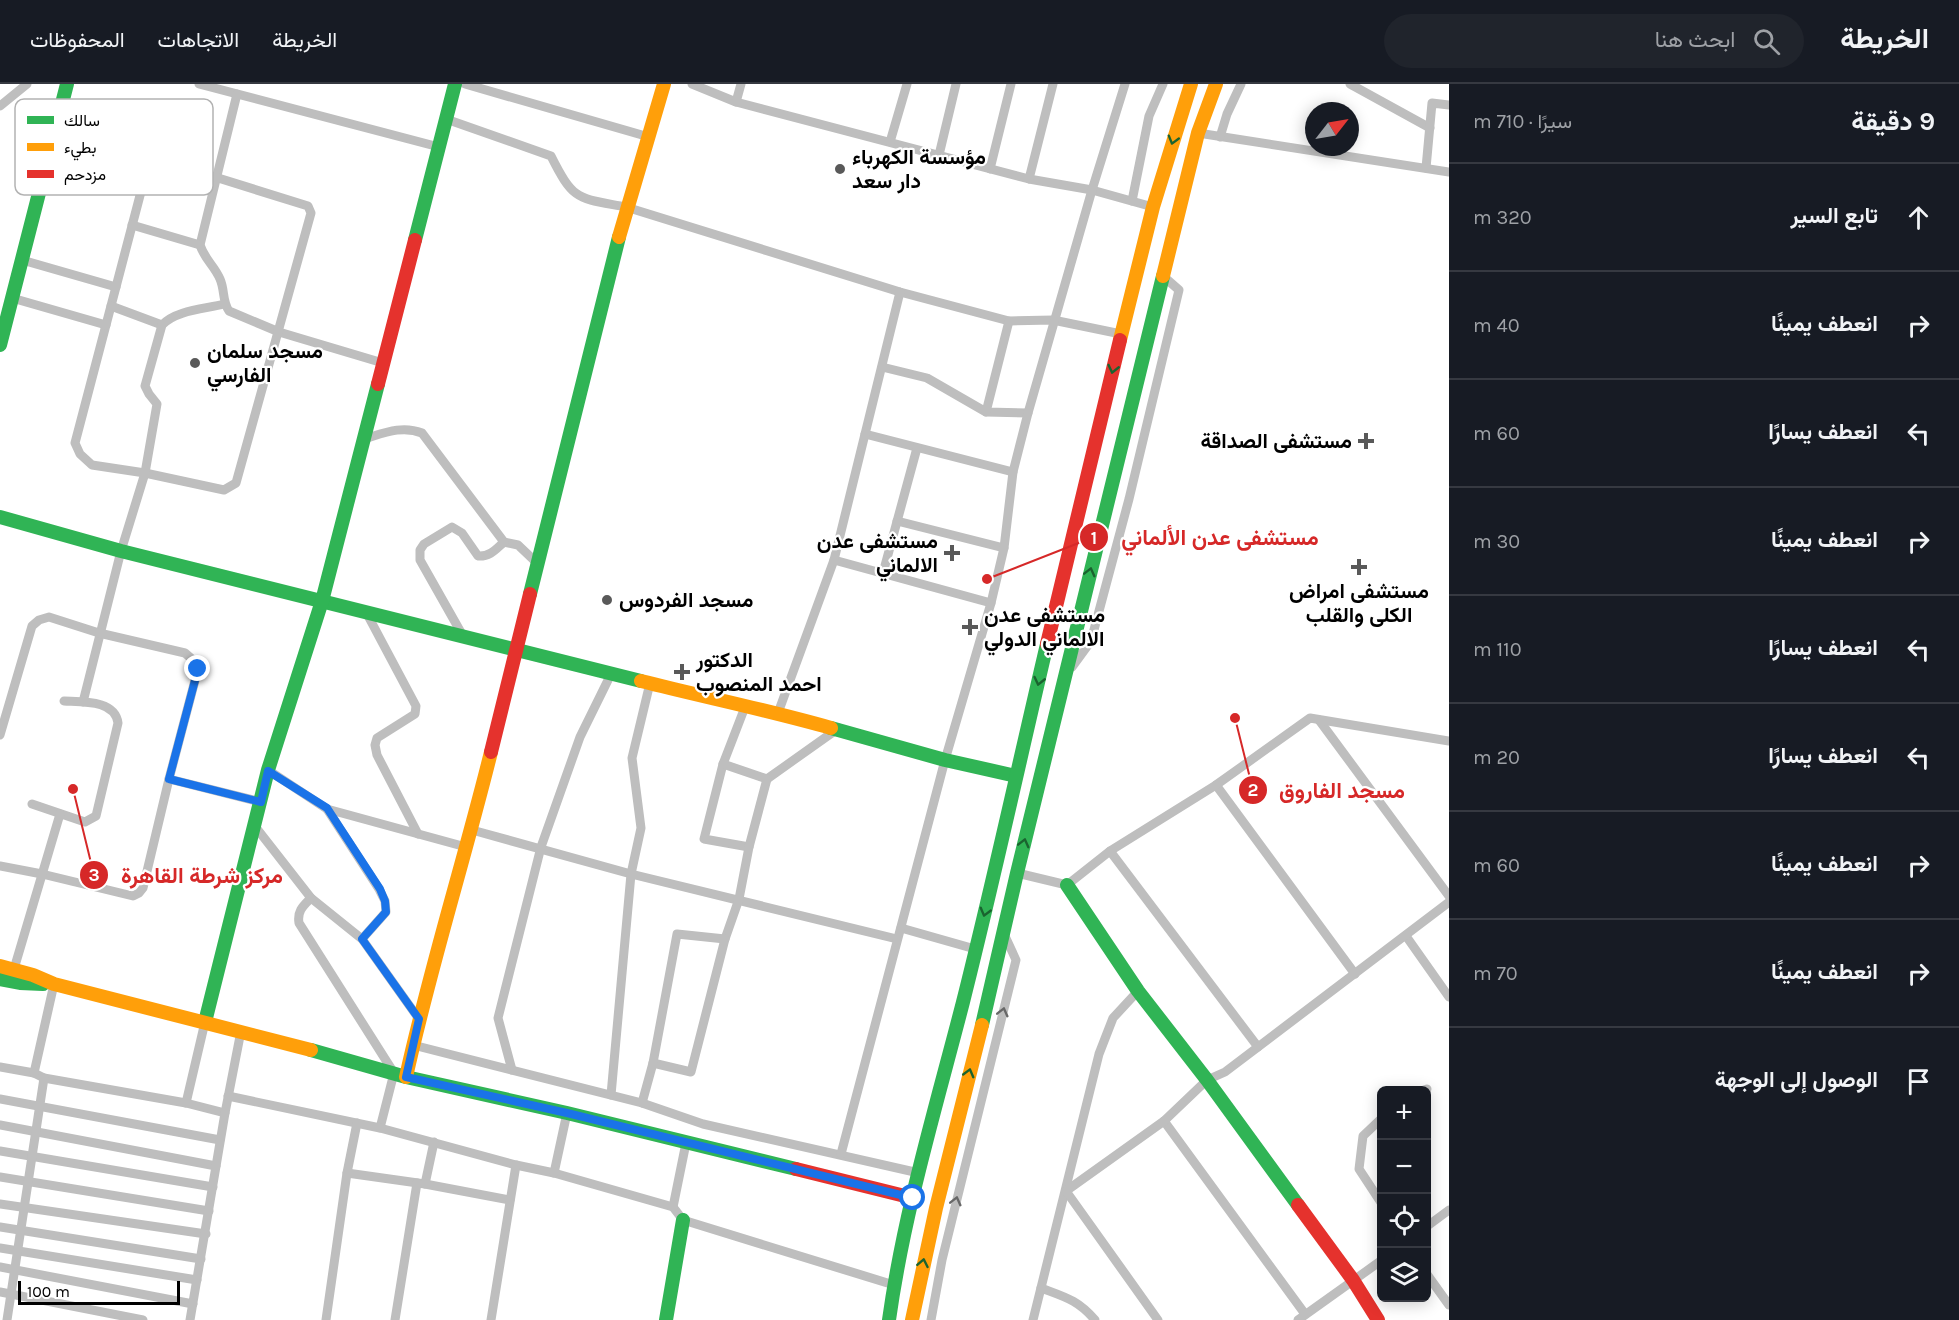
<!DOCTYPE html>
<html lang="ar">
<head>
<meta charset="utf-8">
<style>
	:root { --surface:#171b24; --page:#20242c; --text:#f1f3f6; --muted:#9ea1a6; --line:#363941 }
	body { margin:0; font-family:Karla,Vazirmatn,sans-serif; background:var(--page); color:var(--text); direction:rtl }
	.controls { position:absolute; right:18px; bottom:18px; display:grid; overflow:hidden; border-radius:9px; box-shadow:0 3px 15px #0003 }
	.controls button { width:54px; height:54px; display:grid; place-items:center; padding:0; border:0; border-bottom:2px solid var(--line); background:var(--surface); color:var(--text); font:30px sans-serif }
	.compass { position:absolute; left:1305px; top:18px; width:54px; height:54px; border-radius:50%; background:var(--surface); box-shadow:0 3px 15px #0003; rotate:59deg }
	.scale { position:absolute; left:18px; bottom:15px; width:162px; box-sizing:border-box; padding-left:6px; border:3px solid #000; border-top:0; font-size:16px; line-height:21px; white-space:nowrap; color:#000; -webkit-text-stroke:4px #fff; paint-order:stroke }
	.stop { position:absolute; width:18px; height:18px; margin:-14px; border:4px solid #1a73e8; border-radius:50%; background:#fff }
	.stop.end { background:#1a73e8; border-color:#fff; box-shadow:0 2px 6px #0008 }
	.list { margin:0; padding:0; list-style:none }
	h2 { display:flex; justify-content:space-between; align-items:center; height:78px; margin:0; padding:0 24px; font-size:26px }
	h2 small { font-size:20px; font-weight:400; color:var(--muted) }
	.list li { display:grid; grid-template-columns:39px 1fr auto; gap:18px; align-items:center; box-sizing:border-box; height:108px; padding:0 24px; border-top:2px solid var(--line) }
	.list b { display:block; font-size:22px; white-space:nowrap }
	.list em { font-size:20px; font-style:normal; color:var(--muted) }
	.icon { flex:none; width:33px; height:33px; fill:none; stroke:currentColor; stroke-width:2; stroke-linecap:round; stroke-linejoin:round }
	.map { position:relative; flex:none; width:1449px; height:1236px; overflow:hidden; direction:ltr }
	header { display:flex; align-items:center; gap:36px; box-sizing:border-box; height:84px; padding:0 30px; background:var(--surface); border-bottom:2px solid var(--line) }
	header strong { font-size:28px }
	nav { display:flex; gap:33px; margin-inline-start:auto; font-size:21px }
	.search { width:420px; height:54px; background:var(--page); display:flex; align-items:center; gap:15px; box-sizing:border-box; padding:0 21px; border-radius:33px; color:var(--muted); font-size:22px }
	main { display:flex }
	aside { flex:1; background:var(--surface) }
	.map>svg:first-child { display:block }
</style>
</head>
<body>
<header>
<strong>الخريطة</strong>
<div class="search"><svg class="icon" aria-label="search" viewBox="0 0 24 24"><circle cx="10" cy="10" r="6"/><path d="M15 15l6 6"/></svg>ابحث هنا</div>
<nav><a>الخريطة</a><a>الاتجاهات</a><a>المحفوظات</a></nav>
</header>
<main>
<aside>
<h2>9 دقيقة<small>سيرًا · 710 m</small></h2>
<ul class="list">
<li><svg class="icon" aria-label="ahead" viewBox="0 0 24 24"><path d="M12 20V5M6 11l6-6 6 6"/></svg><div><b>تابع السير</b></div><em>320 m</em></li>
<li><svg class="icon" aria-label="right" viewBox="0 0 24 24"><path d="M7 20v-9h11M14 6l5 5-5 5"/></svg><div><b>انعطف يمينًا</b></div><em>40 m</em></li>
<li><svg class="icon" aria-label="left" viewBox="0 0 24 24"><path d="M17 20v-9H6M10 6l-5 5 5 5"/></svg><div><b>انعطف يسارًا</b></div><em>60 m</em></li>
<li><svg class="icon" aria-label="right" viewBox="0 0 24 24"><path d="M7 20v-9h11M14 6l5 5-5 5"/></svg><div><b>انعطف يمينًا</b></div><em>30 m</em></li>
<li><svg class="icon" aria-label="left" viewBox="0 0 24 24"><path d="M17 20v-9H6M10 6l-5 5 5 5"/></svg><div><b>انعطف يسارًا</b></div><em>110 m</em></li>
<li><svg class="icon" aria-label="left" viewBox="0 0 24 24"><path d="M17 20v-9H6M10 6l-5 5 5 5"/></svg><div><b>انعطف يسارًا</b></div><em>20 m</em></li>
<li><svg class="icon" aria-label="right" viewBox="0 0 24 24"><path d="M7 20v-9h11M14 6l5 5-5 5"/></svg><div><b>انعطف يمينًا</b></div><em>60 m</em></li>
<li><svg class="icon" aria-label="right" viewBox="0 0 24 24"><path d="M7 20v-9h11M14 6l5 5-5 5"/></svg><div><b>انعطف يمينًا</b></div><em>70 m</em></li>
<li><svg class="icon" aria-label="arrive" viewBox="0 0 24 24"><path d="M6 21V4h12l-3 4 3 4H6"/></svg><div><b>الوصول إلى الوجهة</b></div></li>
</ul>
</aside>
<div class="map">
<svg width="1449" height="1236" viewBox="0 0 1449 1236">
	<rect width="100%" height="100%" fill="#fff"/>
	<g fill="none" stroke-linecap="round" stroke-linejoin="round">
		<g stroke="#bebebe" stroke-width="9">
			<polyline points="199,0 439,63"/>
			<polyline points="465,0 649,53"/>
			<polyline points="692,0 736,18 1029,95 1092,106 1153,123"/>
			<polyline points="1350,0 1430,44"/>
			<path d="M237,10L200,161C205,176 214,181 220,195C225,206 222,217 229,227L279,248L383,279"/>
			<polyline points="736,18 741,0"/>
			<polyline points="0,22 27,0"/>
			<path d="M446,35L551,72C574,118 578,114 626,123L900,208L1009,237L1053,236L1121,250"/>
			<polyline points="1198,49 1449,88"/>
			<polyline points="1220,53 1227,30 1241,0"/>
			<polyline points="890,58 907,0"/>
			<polyline points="939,71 956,0"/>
			<polygon points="151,78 215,93 308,122 311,129 236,399 224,406 145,389 92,381 80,370 75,359 148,81"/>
			<polyline points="1426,84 1432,19 1449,21"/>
			<polyline points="990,85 1011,0"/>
			<polyline points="1029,95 1053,0"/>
			<polyline points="1132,117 1149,32 1163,0"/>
			<polyline points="132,141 200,161"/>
			<polyline points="22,176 116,203"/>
			<polyline points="12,214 106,241"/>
			<polyline points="111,222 162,241"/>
			<polyline points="882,283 927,294 986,328 1028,329"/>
			<polyline points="986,328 1009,237"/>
			<polyline points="865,350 1013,388"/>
			<path d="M364,355C384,349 402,341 422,349L504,458L518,461L538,480"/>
			<polyline points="897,437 1004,464"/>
			<polyline points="834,476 991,519"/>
			<polyline points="883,489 917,364"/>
			<polyline points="366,528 416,622 415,630 377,654 375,661 377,671 418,750"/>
			<path d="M463,552L420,476V466L424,460L452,443L462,449L478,472C490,473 496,465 504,458"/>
			<polyline points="1072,583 1091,557 1129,415 1179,206 1163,192"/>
			<path d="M83,618L121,467L145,389L157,320L149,310L145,302L162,241C176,226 205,225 224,220"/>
			<polyline points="745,623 723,680 704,755 749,763"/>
			<polyline points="778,629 834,476 900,208"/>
			<polyline points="1319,636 1449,812"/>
			<polyline points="0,651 32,542 39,536 49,533 99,549 185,569 193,576 198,585 169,695 143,804 139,809 133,812 42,790 0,782"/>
			<polyline points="268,686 327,725 466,763"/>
			<polyline points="169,695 261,718"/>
			<polyline points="767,695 836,646"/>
			<polyline points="1216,701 1355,890"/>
			<path d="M32,720L85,738L96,732L118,639C115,616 83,618 64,617"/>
			<polyline points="327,725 379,805 385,817 386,828 362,855"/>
			<polyline points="254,741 311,814 362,855 419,935"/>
			<polyline points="472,746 631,790 897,855"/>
			<polyline points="1110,767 1258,963"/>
			<polyline points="1017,789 1067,801 1110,767 1216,701 1310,634 1449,657"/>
			<path d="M311,814C303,822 297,827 299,839L394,989L380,1044"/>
			<polyline points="901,844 975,865"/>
			<polyline points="1406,852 1449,913"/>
			<polyline points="14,885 60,730"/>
			<polyline points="413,961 642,1019 703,1040 919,1089"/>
			<polyline points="653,979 691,988 725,855 739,815 749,763 767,695 723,680"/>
			<polyline points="0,983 34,989 44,994 186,1019 225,1029"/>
			<polyline points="512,986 498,934 541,763 580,653 611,590"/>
			<polyline points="34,989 54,900"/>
			<polyline points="1424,1006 1427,1005"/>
			<polyline points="611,1011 631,790 641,744 632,674 650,599"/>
			<polyline points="228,1012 380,1044 516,1081 554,1089 673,1123 683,1136 894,1201"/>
			<polyline points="0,1015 220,1056"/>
			<polyline points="186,1019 205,938"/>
			<polyline points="642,1019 653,979 677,850 725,855"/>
			<polyline points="1382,1034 1363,1052 1359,1085 1382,1120"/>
			<polyline points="1164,1037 1305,1230"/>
			<polyline points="0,1041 216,1082"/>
			<polyline points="0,1067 213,1103"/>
			<polyline points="841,1070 945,676 991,519 1004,464 1013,388 1028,329 1092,106 1125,0"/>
			<polyline points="347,1089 425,1100 510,1116"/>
			<polyline points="554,1089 567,1029"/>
			<polyline points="0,1093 209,1127"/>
			<polyline points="425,1100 434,1058"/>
			<polyline points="0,1120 206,1150"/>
			<polyline points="673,1123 686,1059"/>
			<polyline points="0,1143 201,1175"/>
			<polyline points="1426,1143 1449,1126"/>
			<polyline points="0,1164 197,1196"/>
			<polyline points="0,1183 193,1220"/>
			<polyline points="1426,1189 1449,1221"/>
			<path d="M1041,1204C1065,1213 1078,1216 1095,1236"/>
			<polyline points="0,1208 143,1236"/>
			<polyline points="7,1236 44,994"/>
			<polyline points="190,1236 225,1029 241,947"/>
			<polyline points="326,1236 347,1089 357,1039"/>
			<polyline points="395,1236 417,1099"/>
			<polyline points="491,1236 516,1081"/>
			<polyline points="931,1236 942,1176 1016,876 1005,852"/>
			<polyline points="1033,1236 1099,970 1113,934 1138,907"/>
			<polyline points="1158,1236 1066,1107 1164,1037 1207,996 1225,988 1449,818"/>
			<polyline points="1298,1236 1382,1176"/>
		</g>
		<g stroke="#30b455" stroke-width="14">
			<polyline points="415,156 455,0"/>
			<polyline points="0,261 67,0"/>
			<polyline points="0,433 121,467 641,597"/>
			<polyline points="530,510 619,153"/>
			<polyline points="831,644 945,676 1016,692"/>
			<polyline points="1067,801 1138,907 1207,996 1298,1121"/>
			<polyline points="0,895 20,899 43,900"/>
			<polyline points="205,938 268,686 322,517 378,300"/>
			<polyline points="982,941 1017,789 1163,192"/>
			<polyline points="311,966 406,993 567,1029 796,1085"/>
			<polyline points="666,1236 683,1136"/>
			<path d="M889,1236C904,1128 936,1023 963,918C993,799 1019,679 1047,560"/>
		</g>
		<g stroke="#ff9f0a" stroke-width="14">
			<polyline points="619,153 664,0"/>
			<polyline points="1163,192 1198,49 1216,0"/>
			<polyline points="1120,256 1153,123 1191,0"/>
			<path d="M641,597C704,613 768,626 831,644"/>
			<polyline points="0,882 33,891 54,900 311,966"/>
			<path d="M406,993C430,884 464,777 491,668"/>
			<polyline points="912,1236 936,1124 982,941"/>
		</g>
		<g stroke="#e5322d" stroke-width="14">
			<polyline points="378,300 415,156"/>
			<polyline points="1047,560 1120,256"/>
			<polyline points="491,668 530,510"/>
			<polyline points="796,1085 913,1114"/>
			<polyline points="1298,1121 1353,1196 1378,1236"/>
		</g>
	</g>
	<defs><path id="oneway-chevron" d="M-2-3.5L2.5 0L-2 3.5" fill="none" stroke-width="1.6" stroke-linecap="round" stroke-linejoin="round" transform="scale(1.5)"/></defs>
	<g stroke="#1a632f">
		<use href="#oneway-chevron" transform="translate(1173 56) rotate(106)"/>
		<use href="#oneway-chevron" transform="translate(1113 285) rotate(103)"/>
		<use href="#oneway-chevron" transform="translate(1090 488) rotate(-76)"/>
		<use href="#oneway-chevron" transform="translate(1039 597) rotate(103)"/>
		<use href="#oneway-chevron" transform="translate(1024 759) rotate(-76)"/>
		<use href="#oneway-chevron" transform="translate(985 828) rotate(105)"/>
		<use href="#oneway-chevron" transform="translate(969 989) rotate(-75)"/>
		<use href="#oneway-chevron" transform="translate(923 1179) rotate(-79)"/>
	</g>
	<g stroke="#686868">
		<use href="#oneway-chevron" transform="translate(1003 928) rotate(-76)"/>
		<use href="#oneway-chevron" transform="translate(956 1117) rotate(-76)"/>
	</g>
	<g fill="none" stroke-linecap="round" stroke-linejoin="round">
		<polyline stroke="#1a73e8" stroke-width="8" points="198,585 169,695 261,718 268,687 327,724 380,805 385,817 386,828 362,855 419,935 406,993 567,1029 913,1114"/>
	</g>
	<g fill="#595959" stroke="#fff" stroke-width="2">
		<circle cx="840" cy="85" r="6"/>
		<circle cx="195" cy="279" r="6"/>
		<path d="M1363 348h6v6h6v6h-6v6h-6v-6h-6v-6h6z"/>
		<path d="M949 460h6v6h6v6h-6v6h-6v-6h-6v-6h6z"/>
		<path d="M1356 474h6v6h6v6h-6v6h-6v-6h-6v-6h6z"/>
		<circle cx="607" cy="516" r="6"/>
		<path d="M967 534h6v6h6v6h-6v6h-6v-6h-6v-6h6z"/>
		<path d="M679 579h6v6h6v6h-6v6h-6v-6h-6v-6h6z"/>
	</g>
	<g text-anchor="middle" stroke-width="4.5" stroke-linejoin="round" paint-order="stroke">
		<g font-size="21" font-weight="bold" fill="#000" stroke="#fff" text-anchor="start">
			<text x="852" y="80">مؤسسة الكهرباء<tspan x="852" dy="24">دار سعد</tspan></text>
			<text x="207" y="274">مسجد سلمان<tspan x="207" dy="24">الفارسي</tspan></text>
			<text x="1352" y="364" text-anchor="end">مستشفى الصداقة</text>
			<text x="938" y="464" text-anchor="end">مستشفى عدن<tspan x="938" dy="24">الالماني</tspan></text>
			<text x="1359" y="514" text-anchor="middle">مستشفى امراض<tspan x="1359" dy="24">الكلى والقلب</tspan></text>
			<text x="619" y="523">مسجد الفردوس</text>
			<text x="984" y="538">مستشفى عدن<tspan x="984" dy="24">الالماني الدولي</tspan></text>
			<text x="696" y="583">الدكتور<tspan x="696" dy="24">احمد المنصوب</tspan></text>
		</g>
	</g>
	<rect x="15" y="15" width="198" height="96" rx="9" fill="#fff" stroke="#b2b2b2" stroke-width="1.5"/>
	<rect x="27" y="32" width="27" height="8" fill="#30b455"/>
	<rect x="27" y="59" width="27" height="8" fill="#ff9f0a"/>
	<rect x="27" y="86" width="27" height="8" fill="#e5322d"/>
	<g font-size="16" fill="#000">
		<text x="64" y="42">سالك</text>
		<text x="64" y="69">بطيء</text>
		<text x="64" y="96">مزدحم</text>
	</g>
	<path fill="none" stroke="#d62828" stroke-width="2" d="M987 495L1094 453M1235 634L1253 706M73 705L94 791"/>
	<g fill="#d62828" stroke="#fff" stroke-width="2">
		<circle cx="987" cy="495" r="6"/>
		<circle cx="1235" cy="634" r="6"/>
		<circle cx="73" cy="705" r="6"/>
		<circle cx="1094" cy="453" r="15"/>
		<circle cx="1253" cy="706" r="15"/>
		<circle cx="94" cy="791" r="15"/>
	</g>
	<g font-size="18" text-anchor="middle" font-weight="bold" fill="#fff">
		<text x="1094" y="460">1</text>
		<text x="1253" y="712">2</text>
		<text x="94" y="797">3</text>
	</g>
	<g font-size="22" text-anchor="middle" font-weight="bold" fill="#d62828" stroke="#fff" stroke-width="4.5" stroke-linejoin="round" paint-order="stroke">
		<text x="1220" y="461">مستشفى عدن الألماني</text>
		<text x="1342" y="714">مسجد الفاروق</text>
		<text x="202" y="799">مركز شرطة القاهرة</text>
	</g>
</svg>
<div class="controls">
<button>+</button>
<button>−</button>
<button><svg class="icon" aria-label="locate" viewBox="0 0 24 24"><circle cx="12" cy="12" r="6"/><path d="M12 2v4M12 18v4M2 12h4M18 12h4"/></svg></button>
<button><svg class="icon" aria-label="layers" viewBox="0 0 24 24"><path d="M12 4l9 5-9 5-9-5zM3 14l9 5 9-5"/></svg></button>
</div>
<svg class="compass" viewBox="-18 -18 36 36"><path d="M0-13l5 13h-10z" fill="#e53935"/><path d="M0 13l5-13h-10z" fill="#9ea1a6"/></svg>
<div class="scale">100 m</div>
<div class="stop" style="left:913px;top:1114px"></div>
<div class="stop end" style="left:198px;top:585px"></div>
</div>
</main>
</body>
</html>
